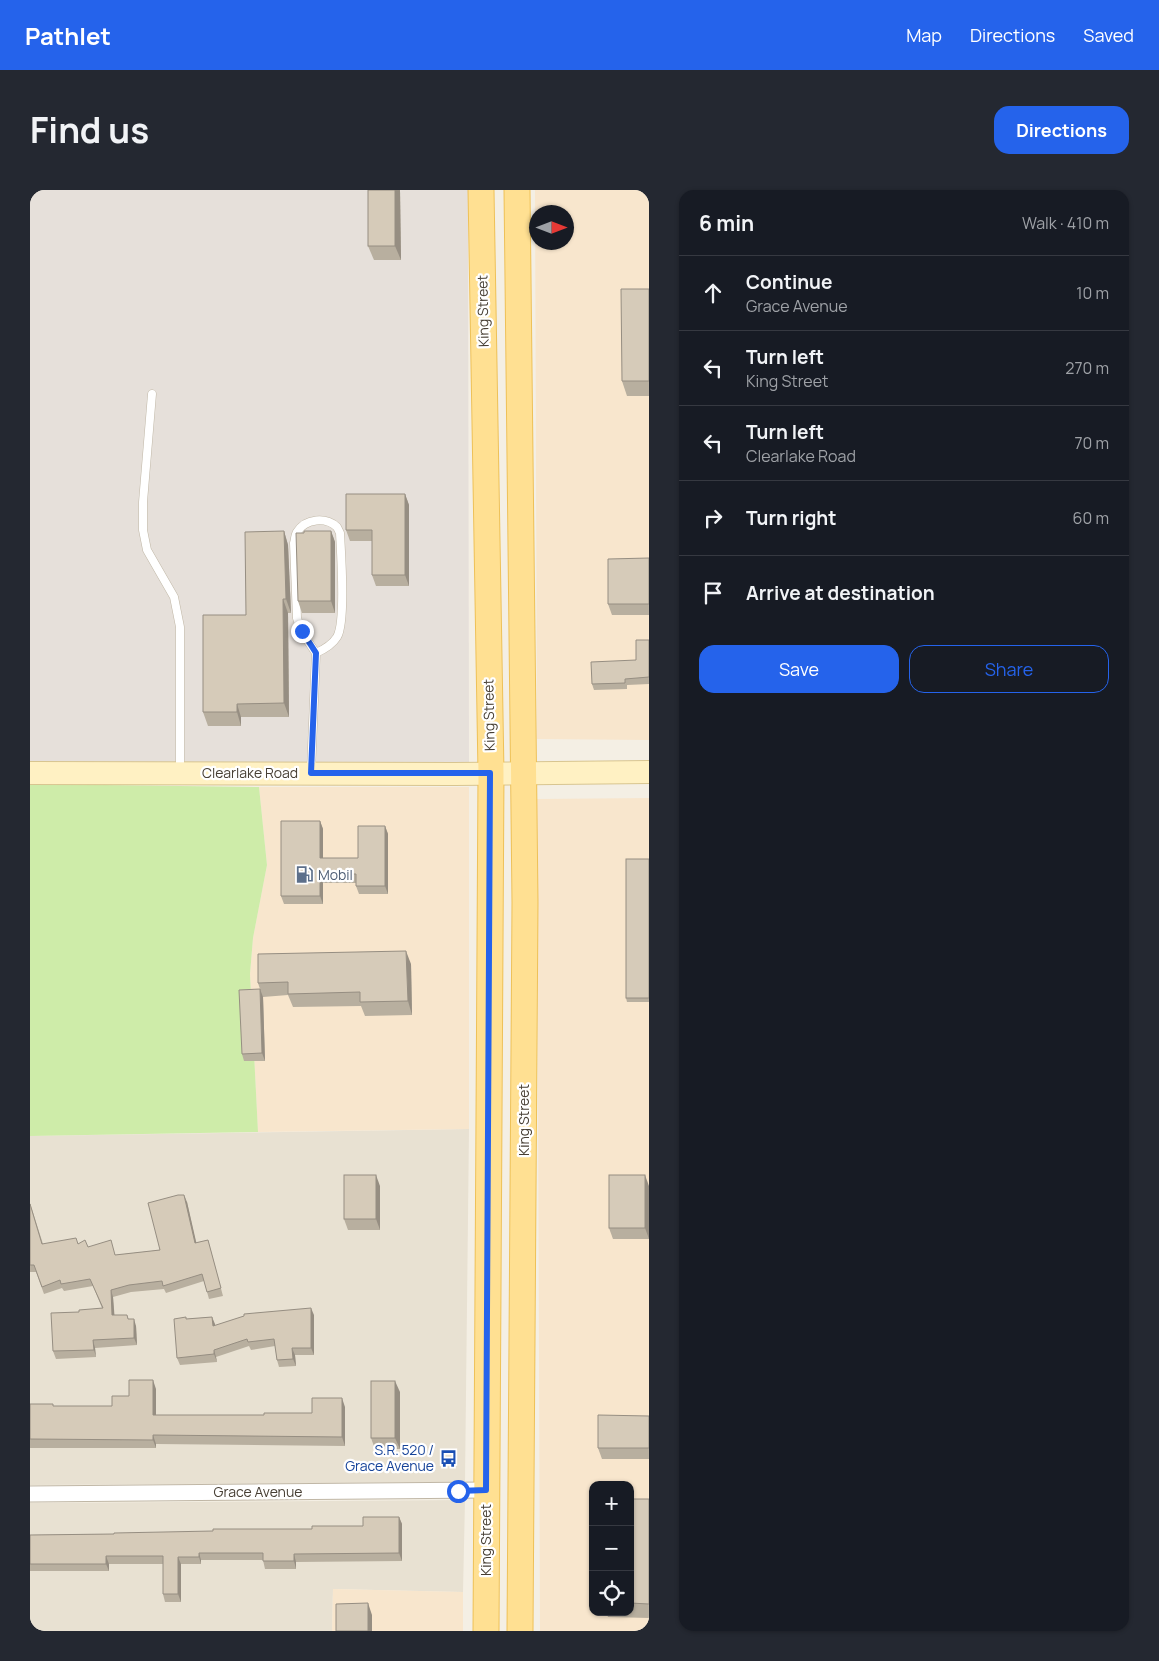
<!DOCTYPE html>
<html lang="en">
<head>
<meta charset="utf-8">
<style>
	:root { --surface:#171b24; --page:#242831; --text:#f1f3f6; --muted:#9ea1a6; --line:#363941; --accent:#2563eb }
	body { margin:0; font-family:Manrope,sans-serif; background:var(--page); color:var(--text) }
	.controls { position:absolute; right:15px; bottom:15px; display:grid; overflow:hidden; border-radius:10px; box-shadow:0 1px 4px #0004 }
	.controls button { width:45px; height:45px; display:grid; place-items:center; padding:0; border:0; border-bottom:1px solid var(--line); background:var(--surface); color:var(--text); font:25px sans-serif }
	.compass { position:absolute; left:499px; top:15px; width:45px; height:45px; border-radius:50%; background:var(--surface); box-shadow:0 1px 4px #0004; rotate:90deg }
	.stop { position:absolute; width:15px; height:15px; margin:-11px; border:4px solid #2563eb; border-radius:50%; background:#fff }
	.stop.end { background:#2563eb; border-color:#fff; box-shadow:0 1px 5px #0008 }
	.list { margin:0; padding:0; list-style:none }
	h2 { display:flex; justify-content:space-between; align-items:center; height:65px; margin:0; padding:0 20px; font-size:21px }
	h2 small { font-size:16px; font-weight:400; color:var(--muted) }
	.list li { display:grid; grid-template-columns:32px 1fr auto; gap:15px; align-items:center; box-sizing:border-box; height:75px; padding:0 20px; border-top:1px solid var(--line) }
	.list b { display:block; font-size:19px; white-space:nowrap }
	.list p { margin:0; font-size:16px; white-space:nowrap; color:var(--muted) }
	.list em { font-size:16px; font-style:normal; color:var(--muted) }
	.actions { display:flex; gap:10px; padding:15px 20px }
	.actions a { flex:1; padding:11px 0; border:1px solid var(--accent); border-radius:15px; text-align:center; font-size:18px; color:var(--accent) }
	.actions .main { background:var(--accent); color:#fff }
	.icon { flex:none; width:28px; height:28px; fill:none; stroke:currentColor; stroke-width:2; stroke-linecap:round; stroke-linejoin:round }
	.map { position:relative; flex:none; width:619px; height:1441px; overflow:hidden; border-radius:15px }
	header { display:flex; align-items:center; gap:30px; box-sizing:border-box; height:70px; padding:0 25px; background:var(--accent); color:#fff }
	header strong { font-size:24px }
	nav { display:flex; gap:28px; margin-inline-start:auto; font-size:18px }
	.intro { display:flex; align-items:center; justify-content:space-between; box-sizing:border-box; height:120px; padding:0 30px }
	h1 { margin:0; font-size:35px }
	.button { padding:12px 22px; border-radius:15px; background:var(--accent); color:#fff; font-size:18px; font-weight:700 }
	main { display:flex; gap:30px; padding:0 30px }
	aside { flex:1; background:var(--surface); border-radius:15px; box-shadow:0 1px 4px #0004 }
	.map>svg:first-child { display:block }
</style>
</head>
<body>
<header>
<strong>Pathlet</strong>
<nav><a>Map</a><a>Directions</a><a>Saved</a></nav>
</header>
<div class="intro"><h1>Find us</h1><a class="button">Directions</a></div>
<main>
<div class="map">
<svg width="619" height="1441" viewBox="0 0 619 1441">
	<rect width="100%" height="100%" fill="#f4efe4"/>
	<g fill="#e8e1d2">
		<polygon points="439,939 435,1292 0,1295 0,946"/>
		<polygon points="435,1310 433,1402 303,1399 302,1441 0,1441 0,1313"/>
	</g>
	<g fill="#f8e6cd" fill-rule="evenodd">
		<path d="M505,0H619V550L507,549ZM507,22H536V52H507Z"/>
		<polygon points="229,597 439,597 439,939 228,942 220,784 223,748 237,675"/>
		<path d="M619,608V1441H510L507,609ZM563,1295H600V1422H563Z"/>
		<polygon points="303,1399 433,1402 433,1441 302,1441"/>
	</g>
	<polygon fill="#e6e0da" points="0,0 438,0 439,575 0,574"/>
	<polygon fill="#ceeca9" points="0,594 229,597 237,675 223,748 220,784 228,942 0,946"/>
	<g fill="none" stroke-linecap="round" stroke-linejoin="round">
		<defs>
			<g id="lane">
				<polyline points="122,204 113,312 113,340 117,360 144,407 150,437 150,581"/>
				<path d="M281,581L286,463L271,441L267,428L264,353C265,350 265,345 267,342C276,328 296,327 307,337L310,343C311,363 316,432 307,447C302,455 295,459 286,463"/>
			</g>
			<polyline id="street" points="0,1304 456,1300"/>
			<polyline id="secondary" points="0,583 424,584 619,582"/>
			<g id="primary">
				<polyline points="451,0 461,583 456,1441"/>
				<polyline points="487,0 495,712 490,1441"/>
			</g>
		</defs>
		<use href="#lane" stroke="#c0b7a6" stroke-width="9"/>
		<use href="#street" stroke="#c0b7a6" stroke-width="17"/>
		<use href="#secondary" stroke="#d8c590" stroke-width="24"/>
		<use href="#primary" stroke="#eec158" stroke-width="27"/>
		<use href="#lane" stroke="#fff" stroke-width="8"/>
		<use href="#street" stroke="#fff" stroke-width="15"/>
		<use href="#secondary" stroke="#fff1c3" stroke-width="22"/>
		<use href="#primary" stroke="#ffe092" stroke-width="25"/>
	</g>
	<g fill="#b8af9f">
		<polygon points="338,0 370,0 371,70 344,70 338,56"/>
		<polygon points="619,99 619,206 597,206 592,191"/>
		<polygon points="375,304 379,315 379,396 346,396 342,385 342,351 320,351 316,340"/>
		<polygon points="254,341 258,355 261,423 258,423 259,527 211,527 211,536 178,536 173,522"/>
		<polygon points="301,341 305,352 305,423 272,423 268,411 274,343"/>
		<polygon points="619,368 619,425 582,425 578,414"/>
		<polygon points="619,450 619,494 597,495 597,499 564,500 562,494 606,470"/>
		<polygon points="290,631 293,639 293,668 328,668 355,636 358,644 358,704 329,704 326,696 326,693 293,693 293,714 254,714 251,706"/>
		<polygon points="619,669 619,812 597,812 596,808"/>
		<polygon points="381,774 382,825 335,826 331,816 263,817 258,805 233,807 235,871 214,871 212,864 230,799 228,793"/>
		<polygon points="350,996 350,1040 318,1040 314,1029"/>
		<polygon points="619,996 619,1049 583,1049 579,1038"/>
		<polygon points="157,1012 166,1053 178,1050 193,1106 179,1109 174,1091 136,1103 134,1099 101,1102 83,1107 84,1125 99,1129 106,1136 107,1155 65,1158 66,1167 26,1169 23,1161 49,1122 72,1118 63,1096 34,1101 32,1098 14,1104 6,1082 0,1082 0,1013 13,1054 48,1054 86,1065 130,1060"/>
		<polygon points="284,1125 284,1165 265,1165 266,1176 249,1177 247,1170 245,1156 221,1160 219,1156 186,1167 187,1172 150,1175 147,1168 157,1129 182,1127 185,1136"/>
		<polygon points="126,1199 126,1225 234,1225 282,1223 315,1217 315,1256 126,1254 126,1258 0,1258 0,1214 24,1216 82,1216 99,1206"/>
		<polygon points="370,1202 370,1259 345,1259 341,1248"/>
		<polygon points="619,1226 619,1269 572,1269 568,1258"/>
		<polygon points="600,1309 619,1309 619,1428 578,1427 576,1422 600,1422"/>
		<polygon points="369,1327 372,1334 372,1371 266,1372 266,1379 235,1379 233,1370 171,1370 171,1374 151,1374 151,1412 135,1412 133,1404 133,1374 79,1374 79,1381 0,1381 0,1345 84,1344 282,1339 333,1336"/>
	</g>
	<g fill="#968e82">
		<polygon points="365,0 370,0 371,70 365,56"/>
		<polygon points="375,304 379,315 379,396 375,385"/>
		<polygon points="254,341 258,355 261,423 256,409"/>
		<polygon points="301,341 305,352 305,423 301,411"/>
		<polygon points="253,409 258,423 259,527 254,513"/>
		<polygon points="207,514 211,527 211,536 207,522"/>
		<polygon points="290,631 293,639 293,676 290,668"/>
		<polygon points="355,636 358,644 358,704 355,696"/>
		<polygon points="290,684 293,693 293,714 290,706"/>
		<polygon points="376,761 381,774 382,825 378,811"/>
		<polygon points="230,799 233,807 235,871 232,863"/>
		<polygon points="346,985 350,996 350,1040 346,1029"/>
		<polygon points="615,985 619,996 619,1049 615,1038"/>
		<polygon points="154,1005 157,1012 168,1060 165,1053"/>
		<polygon points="81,1100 83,1107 85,1132 82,1125"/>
		<polygon points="281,1118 284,1125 284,1165 281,1158"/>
		<polygon points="182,1127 185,1134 185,1144 183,1136"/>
		<polygon points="104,1129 106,1136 107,1155 104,1148"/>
		<polygon points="63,1150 65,1158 66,1167 64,1160"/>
		<polygon points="262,1158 265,1165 266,1176 263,1169"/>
		<polygon points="184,1160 186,1167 187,1172 184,1164"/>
		<polygon points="123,1190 126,1199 126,1234 123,1225"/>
		<polygon points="365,1191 370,1202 370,1259 365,1248"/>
		<polygon points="312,1208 315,1217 315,1256 312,1247"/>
		<polygon points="123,1245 126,1254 126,1258 123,1250"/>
		<polygon points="369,1327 372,1334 372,1371 369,1363"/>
		<polygon points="169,1363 171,1370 171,1374 169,1367"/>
		<polygon points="264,1364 266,1372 266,1379 264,1371"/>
		<polygon points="76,1366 79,1374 79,1381 76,1374"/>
		<polygon points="148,1367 151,1374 151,1412 148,1404"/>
		<polygon points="338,1413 342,1425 342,1441 338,1441"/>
	</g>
	<g fill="#d6cbb9" stroke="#968e82">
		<rect x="338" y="0" width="27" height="56"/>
		<polygon points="591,99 619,99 619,191 592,191"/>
		<polygon points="316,304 375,304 375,385 342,385 342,340 316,340"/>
		<polygon points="254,341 256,409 253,409 254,513 207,514 207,522 173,522 173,425 216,425 215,342"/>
		<polygon points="274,341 301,341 301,411 268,411 266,343 274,343"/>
		<polygon points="619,368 619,414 578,414 578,369"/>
		<polygon points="606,450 619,450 619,487 595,489 595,493 562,494 561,472 606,470"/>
		<polygon points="251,631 290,631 290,668 328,668 328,636 355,636 355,696 326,696 326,684 290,684 290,706 251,706"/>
		<rect x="596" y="669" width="23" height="139"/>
		<polygon points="376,761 378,811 330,812 330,802 258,804 258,792 228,793 228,764"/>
		<polygon points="230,799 232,863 212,864 209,800"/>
		<rect x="314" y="985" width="32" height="44"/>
		<rect x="579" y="985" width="36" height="53"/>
		<polygon points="148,1005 154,1005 165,1053 178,1050 191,1098 177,1102 172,1084 133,1096 132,1091 99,1095 81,1100 82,1125 97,1125 98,1129 104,1129 104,1148 63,1150 64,1160 23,1161 21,1123 49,1122 49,1120 73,1118 60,1089 31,1094 30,1090 12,1097 4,1075 0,1075 0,1014 12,1054 46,1048 48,1054 55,1050 58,1057 81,1050 85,1065 130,1060 118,1013"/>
		<polygon points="281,1118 281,1158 262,1158 263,1169 247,1170 244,1149 218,1152 217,1149 184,1160 184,1164 147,1168 144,1129 156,1127 156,1129 182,1127 183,1136 214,1126 214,1124"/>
		<polygon points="99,1190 123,1190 123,1225 234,1225 234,1223 282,1223 282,1208 312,1208 312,1247 123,1245 123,1250 0,1249 0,1214 23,1214 23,1216 82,1216 82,1206 99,1206"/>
		<rect x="341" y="1191" width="24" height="57"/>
		<polygon points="568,1225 619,1226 619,1258 568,1258"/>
		<polygon points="600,1309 619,1309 619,1414 600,1413"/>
		<polygon points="333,1327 369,1327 369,1363 264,1364 264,1371 233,1371 233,1363 169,1363 169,1367 148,1367 148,1404 133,1404 133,1366 76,1366 76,1374 0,1374 0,1345 84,1344 84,1343 183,1341 183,1339 282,1339 282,1336 333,1336"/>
		<polygon points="338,1413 338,1441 306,1441 306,1414"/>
	</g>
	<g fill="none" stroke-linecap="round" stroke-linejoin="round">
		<polyline stroke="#2563eb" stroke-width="6" points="272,441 286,463 281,583 460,583 456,1300 428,1301"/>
	</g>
	<defs>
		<symbol id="fuel-bare" viewBox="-9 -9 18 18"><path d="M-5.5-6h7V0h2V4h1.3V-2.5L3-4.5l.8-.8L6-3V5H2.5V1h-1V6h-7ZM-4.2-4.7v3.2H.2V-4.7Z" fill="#5c6f8a" stroke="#fff" stroke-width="2.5" paint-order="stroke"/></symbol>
		<symbol id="bus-bare" viewBox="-9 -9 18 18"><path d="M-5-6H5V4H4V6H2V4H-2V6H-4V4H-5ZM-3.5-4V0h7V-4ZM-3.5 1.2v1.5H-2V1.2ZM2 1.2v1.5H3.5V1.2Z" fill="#1a4fb4" stroke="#fff" stroke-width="2.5" paint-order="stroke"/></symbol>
	</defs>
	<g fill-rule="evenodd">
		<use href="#fuel-bare" x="262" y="672" width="25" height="25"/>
		<use href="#bus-bare" x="406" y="1256" width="25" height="25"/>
	</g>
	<g text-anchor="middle" stroke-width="4.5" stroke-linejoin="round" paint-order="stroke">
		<g font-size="14" fill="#473f34" stroke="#fff">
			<text transform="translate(453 121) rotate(-91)" y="5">King Street</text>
			<text transform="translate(459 525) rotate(-91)" y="5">King Street</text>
			<text x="220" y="588">Clearlake Road</text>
			<text transform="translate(494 930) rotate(-90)" y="5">King Street</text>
			<text x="228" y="1307">Grace Avenue</text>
			<text transform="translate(456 1350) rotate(-90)" y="5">King Street</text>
		</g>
		<g font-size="14" fill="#4e5e75" stroke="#fff" text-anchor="start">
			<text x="288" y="690">Mobil</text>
		</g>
		<g font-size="14" fill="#164399" stroke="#fff" text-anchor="end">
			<text x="404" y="1265">S.R. 520 /<tspan x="404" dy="16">Grace Avenue</tspan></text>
		</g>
	</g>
</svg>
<div class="controls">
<button>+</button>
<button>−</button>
<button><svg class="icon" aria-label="locate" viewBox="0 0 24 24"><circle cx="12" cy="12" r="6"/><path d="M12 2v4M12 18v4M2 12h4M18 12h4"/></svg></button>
</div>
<svg class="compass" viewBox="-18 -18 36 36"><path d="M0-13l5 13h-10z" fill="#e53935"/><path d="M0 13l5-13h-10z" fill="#9ea1a6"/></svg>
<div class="stop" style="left:428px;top:1301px"></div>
<div class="stop end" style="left:272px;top:441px"></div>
</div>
<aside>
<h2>6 min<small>Walk · 410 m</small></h2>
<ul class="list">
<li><svg class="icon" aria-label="ahead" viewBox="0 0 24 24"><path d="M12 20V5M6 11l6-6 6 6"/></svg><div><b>Continue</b><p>Grace Avenue</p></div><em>10 m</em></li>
<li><svg class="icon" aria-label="left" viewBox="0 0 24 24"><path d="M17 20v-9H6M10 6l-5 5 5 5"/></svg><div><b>Turn left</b><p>King Street</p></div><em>270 m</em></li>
<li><svg class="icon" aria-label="left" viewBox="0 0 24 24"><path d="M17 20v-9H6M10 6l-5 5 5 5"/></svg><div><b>Turn left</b><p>Clearlake Road</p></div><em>70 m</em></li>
<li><svg class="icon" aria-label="right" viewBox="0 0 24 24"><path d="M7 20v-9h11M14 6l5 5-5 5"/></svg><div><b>Turn right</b></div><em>60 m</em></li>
<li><svg class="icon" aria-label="arrive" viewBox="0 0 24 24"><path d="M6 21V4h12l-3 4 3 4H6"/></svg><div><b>Arrive at destination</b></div></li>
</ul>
<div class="actions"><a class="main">Save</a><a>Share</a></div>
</aside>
</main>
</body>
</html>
